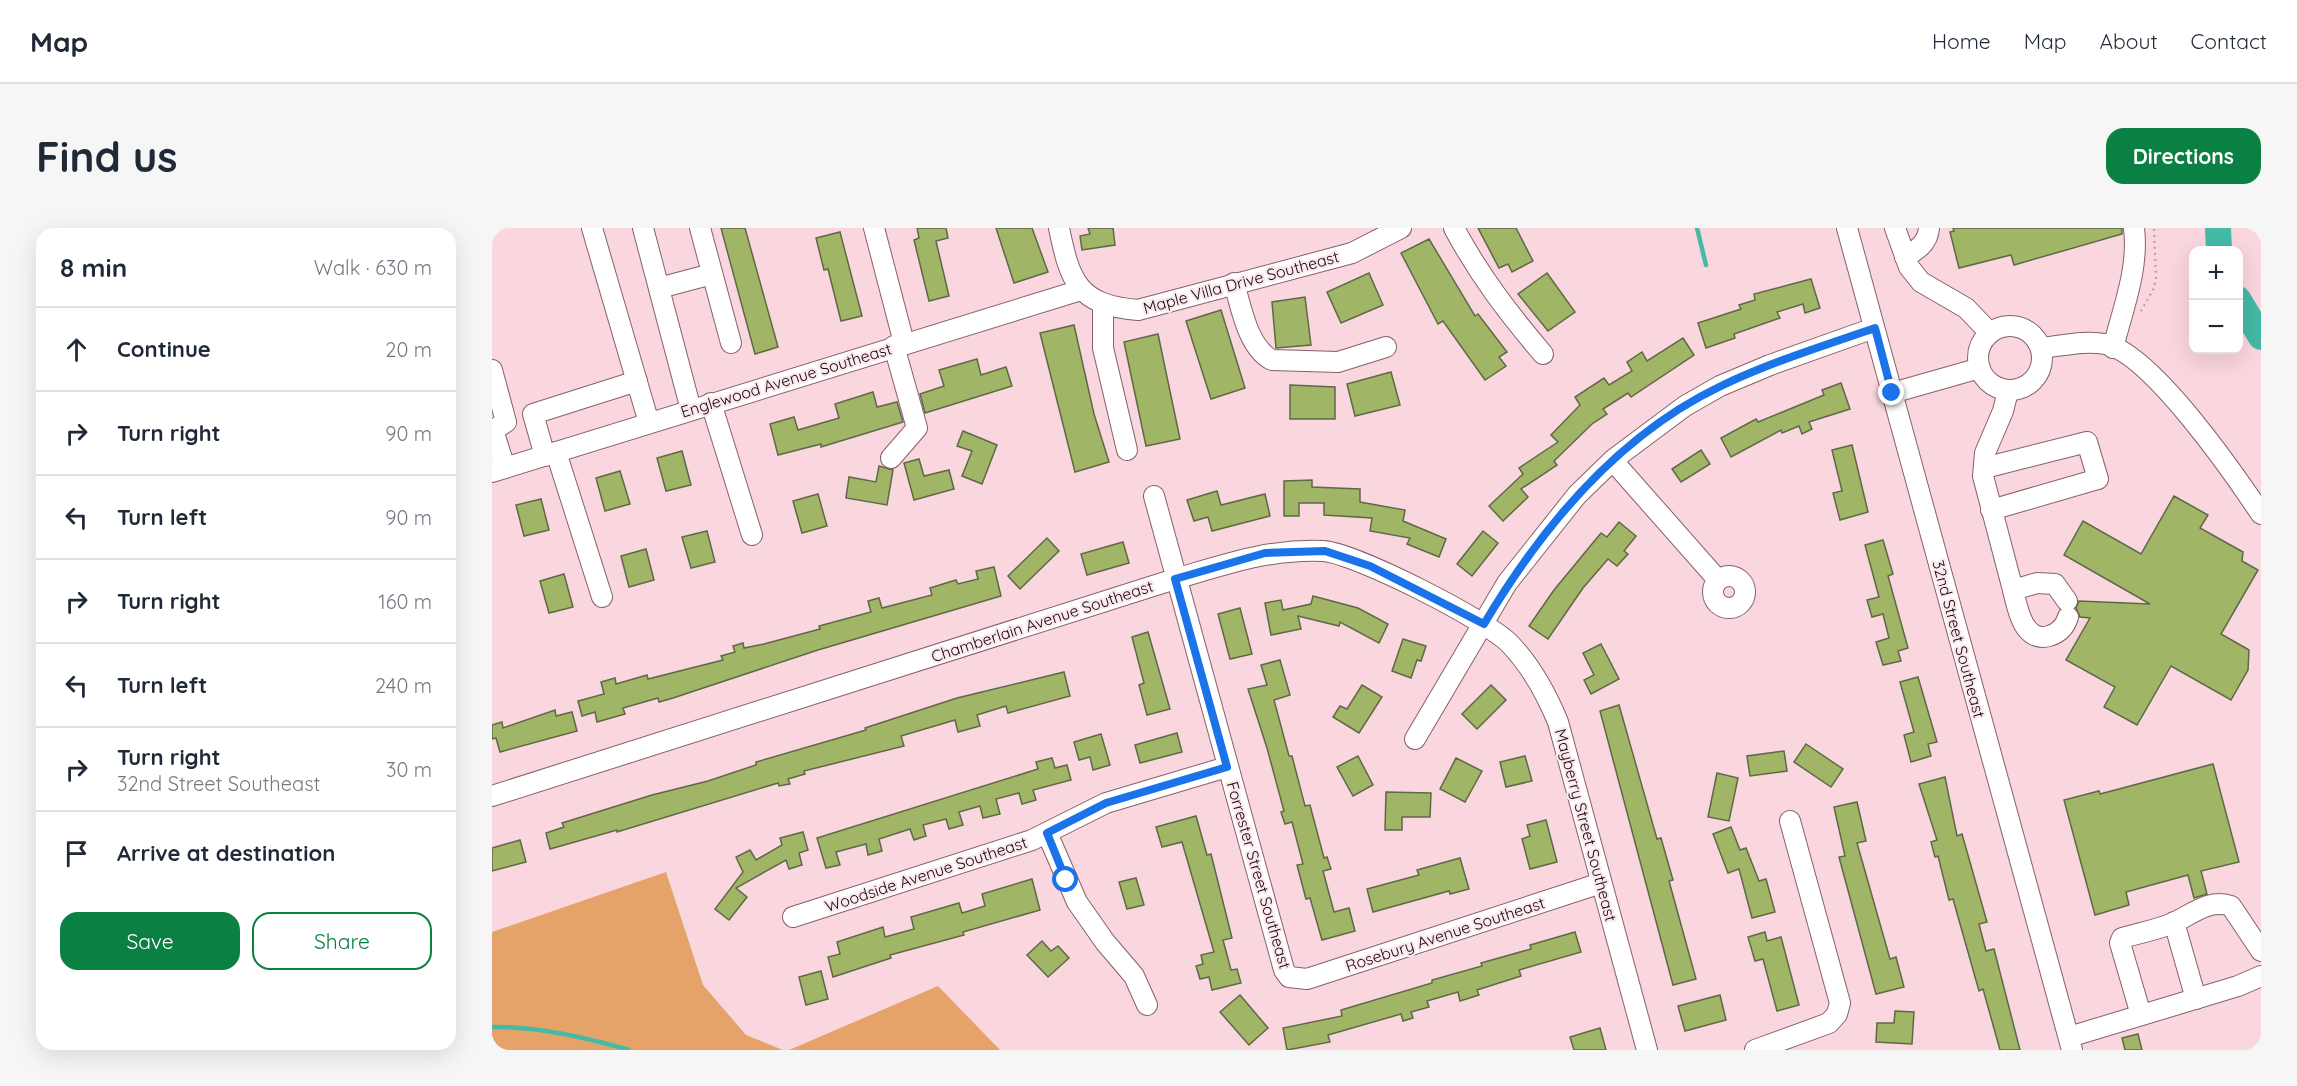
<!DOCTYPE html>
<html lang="en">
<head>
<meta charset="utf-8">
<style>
	:root { --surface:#fff; --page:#f6f6f7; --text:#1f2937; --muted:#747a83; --line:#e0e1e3; --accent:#0b8043 }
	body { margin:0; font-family:Quicksand,sans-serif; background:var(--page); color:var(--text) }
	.controls { position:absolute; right:18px; top:18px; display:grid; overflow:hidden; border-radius:12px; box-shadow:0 6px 24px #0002 }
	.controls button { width:54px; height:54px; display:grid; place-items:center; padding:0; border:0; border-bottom:2px solid var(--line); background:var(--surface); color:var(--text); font:30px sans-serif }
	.stop { position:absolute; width:18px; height:18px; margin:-14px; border:4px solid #1a73e8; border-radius:50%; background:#fff }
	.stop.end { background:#1a73e8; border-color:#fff; box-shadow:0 2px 6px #0008 }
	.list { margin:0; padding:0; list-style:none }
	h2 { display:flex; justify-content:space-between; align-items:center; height:78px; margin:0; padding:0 24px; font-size:26px }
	h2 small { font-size:20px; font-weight:400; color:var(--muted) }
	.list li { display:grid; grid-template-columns:39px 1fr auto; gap:18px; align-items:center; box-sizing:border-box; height:84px; padding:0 24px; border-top:2px solid var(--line) }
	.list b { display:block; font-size:22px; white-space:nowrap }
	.list p { margin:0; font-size:20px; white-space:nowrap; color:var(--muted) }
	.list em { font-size:20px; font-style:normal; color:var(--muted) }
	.actions { display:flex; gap:12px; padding:18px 24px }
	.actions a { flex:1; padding:14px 0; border:2px solid var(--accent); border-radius:18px; text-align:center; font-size:21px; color:var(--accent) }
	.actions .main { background:var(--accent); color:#fff }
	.icon { flex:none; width:33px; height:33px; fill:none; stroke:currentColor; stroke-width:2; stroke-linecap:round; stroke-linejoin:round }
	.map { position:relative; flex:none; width:1769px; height:822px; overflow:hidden; border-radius:18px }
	header { display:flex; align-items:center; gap:36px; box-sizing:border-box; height:84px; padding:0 30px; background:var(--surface); border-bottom:2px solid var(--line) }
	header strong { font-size:28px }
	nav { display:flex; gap:33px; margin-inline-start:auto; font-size:21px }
	.intro { display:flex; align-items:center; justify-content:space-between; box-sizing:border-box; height:144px; padding:0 36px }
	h1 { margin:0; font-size:42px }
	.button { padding:15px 27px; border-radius:18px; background:var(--accent); color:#fff; font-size:21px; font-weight:700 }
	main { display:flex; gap:36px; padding:0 36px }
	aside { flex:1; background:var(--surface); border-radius:18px; box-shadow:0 6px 24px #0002 }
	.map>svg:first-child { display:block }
</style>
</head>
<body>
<header>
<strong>Map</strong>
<nav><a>Home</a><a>Map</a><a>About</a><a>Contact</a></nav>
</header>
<div class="intro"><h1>Find us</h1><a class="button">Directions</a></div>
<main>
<aside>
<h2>8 min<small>Walk · 630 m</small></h2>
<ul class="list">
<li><svg class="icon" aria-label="ahead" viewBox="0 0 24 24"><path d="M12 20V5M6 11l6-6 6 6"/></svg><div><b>Continue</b></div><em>20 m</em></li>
<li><svg class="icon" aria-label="right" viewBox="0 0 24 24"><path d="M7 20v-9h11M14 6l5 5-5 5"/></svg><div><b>Turn right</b></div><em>90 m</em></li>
<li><svg class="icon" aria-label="left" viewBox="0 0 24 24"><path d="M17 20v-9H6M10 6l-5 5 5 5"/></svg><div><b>Turn left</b></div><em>90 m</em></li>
<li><svg class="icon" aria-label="right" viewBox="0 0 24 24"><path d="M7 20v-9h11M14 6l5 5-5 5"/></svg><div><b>Turn right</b></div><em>160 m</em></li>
<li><svg class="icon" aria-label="left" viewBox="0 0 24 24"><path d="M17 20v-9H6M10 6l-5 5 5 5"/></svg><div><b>Turn left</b></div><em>240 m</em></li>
<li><svg class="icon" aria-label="right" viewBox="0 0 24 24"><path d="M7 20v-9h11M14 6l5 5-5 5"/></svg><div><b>Turn right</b><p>32nd Street Southeast</p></div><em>30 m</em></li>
<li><svg class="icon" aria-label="arrive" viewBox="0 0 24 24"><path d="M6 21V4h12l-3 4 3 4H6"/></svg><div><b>Arrive at destination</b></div></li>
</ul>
<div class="actions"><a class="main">Save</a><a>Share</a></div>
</aside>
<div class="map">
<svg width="1769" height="822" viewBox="0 0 1769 822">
	<rect width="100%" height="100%" fill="#fad6df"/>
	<g fill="#e5a369">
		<polygon points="174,644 211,757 254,807 291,822 0,822 0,704"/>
		<polygon points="446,758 508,822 297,822"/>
	</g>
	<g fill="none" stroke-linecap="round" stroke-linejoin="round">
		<g stroke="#44baa7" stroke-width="4.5">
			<polyline points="1205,0 1214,37"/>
			<path d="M0,799C46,798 93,809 137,822"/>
		</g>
		<g stroke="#44baa7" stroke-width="26">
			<polyline points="1726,0 1727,22"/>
			<polyline points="1746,71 1769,109"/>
		</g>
	</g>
	<g fill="#a0b565" stroke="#5f6847" stroke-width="1.5">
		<polygon points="229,0 253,0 286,119 263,126"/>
		<polygon points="425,0 454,0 456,10 444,13 457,68 437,73 422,12 427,10"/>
		<polygon points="504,0 540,0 556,44 522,55"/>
		<polygon points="596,0 621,0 623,17 590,22 588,8 598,6"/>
		<polygon points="986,0 1024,0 1041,33 1020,44 1016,36 1007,40"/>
		<polygon points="1461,0 1630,0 1630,6 1522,37 1519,27 1467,40 1458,4 1462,3"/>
		<polygon points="348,4 370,88 349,93 336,41 332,42 324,10"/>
		<polygon points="937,11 983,88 986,86 1015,124 1007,129 1014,138 993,152 951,93 946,96 909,25"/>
		<polygon points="877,45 891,77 849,95 835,64"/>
		<polygon points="1055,45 1083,84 1056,103 1026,66"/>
		<polygon points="1319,51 1328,80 1313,85 1311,76 1285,84 1288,90 1242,106 1243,110 1214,120 1206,95 1249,81 1247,77 1263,72 1262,66"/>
		<polygon points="813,69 819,117 784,120 780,74"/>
		<polygon points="729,82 753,160 719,171 694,93"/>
		<polygon points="582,97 602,186 617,234 583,244 548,105"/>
		<polygon points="666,106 688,211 654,218 632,114"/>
		<polygon points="1191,110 1202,127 1139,169 1136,165 1111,181 1115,186 1100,196 1062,233 1065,237 1029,261 1036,269 1011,293 997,278 1031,246 1027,240 1066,214 1059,207 1088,177 1083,169 1112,150 1117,157 1140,143 1135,134 1150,124 1155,133"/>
		<polygon points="485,131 489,147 514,139 520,158 433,185 428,166 452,158 447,142"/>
		<polygon points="899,144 908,177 863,188 855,156"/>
		<polygon points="1349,155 1358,181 1317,194 1320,201 1310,206 1307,198 1290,205 1289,202 1239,229 1229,210 1264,191 1266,194 1332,167 1330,162"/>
		<polygon points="798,157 843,159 843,191 798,191"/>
		<polygon points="381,164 385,179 405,174 411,194 329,219 329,216 286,227 278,196 302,189 306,202 347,190 343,176"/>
		<polygon points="471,203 505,217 490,256 470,248 480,223 465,218"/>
		<polygon points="1360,217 1376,284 1348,292 1341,265 1350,263 1340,222"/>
		<polygon points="1209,222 1218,236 1189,254 1180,241"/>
		<polygon points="190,223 199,257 174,263 165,230"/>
		<polygon points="427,231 432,248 457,242 462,261 422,272 412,235"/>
		<polygon points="387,238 401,242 395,277 354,270 357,249 384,254"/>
		<polygon points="128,243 138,276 113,283 104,250"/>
		<polygon points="820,252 820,259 868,261 868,274 913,282 911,293 954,311 947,329 915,316 918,310 878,303 880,290 832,287 832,275 807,275 807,288 792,288 792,253"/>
		<polygon points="725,263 729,277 773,266 778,288 720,303 716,289 702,293 695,272"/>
		<polygon points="326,266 335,298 310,305 301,273"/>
		<polygon points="1682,268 1716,287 1708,300 1751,324 1750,333 1766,342 1729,406 1757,422 1756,442 1739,472 1679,438 1645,497 1612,479 1623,459 1574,432 1598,390 1588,389 1584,380 1587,373 1658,376 1572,327 1591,293 1649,326"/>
		<polygon points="49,271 57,302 32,308 24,277"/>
		<polygon points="1127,294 1144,308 1132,323 1136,326 1125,338 1116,331 1091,360 1056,411 1037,398 1062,362 1109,305 1115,309"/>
		<polygon points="215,303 223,334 199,340 190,309"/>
		<polygon points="991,303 1006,315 980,348 965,336"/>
		<polygon points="555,310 567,323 528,361 516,348"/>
		<polygon points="1391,312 1401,346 1396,348 1416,420 1406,423 1409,433 1391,437 1384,414 1397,410 1391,386 1380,389 1375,372 1387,369 1373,317"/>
		<polygon points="631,314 637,335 595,347 589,326"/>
		<polygon points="154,321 162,352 137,359 129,328"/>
		<polygon points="502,339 509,368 326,422 181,470 167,474 166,470 131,480 133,486 105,494 103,484 90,488 86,473 112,466 109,454 123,450 124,456 155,447 156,451 231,432 229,428 243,424 241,418 251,415 252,420 272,416 328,401 327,398 379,384 376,373 387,370 390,380 440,367 438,360 464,352 466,356 486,351 484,343"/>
		<polygon points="72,346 81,379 57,385 48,353"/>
		<polygon points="821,368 866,380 896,396 887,415 848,394 847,398 806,388 809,401 779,407 773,375 789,372 791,382 819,376"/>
		<polygon points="748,380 760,426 738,431 726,386"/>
		<polygon points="656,404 678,481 655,487 647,457 652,455 640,409"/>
		<polygon points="911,411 934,418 929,433 925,432 919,450 900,443"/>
		<polygon points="1109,416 1127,451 1099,466 1092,452 1102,447 1091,425"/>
		<polygon points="788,432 798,467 782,472 797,528 800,528 813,578 818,577 832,630 835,629 839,641 831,643 842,684 857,680 863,703 830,712 818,670 814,671 805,637 811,636 800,594 793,596 789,584 792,583 775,520 756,461 775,457 769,437"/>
		<polygon points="572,444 578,468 516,485 514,478 485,487 488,498 466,504 463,492 409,508 412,518 312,543 313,546 296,551 298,556 287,558 286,555 125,604 125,602 58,621 54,605 72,599 70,595 160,567 216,553 264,537 264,534 374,502 373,500 465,470"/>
		<polygon points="1426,449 1445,514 1436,516 1439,528 1419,534 1412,507 1422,504 1408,454"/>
		<polygon points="870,457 890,469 867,505 841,489 848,478 855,481"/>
		<polygon points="999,457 1014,472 985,501 970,486"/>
		<polygon points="1127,477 1165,611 1169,610 1181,652 1177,653 1204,751 1181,757 1108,483"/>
		<polygon points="63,482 64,488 80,484 85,503 8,524 4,510 0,511 0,497 10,494 11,500"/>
		<polygon points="685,505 690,524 648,535 643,517"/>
		<polygon points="609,506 618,537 601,542 598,529 587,532 582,514"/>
		<polygon points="1314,516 1351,541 1339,559 1302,534"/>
		<polygon points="1292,523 1295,543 1258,548 1255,528"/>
		<polygon points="866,528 881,557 861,568 845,539"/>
		<polygon points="1033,528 1040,553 1014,559 1008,534"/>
		<polygon points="560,530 563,540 575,537 579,552 541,562 544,572 530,576 527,565 504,571 508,586 491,590 488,578 467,584 471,597 457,601 454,591 431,597 434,608 422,612 418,601 387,611 390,623 376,627 374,616 344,624 348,637 334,640 325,610 546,541 544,534"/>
		<polygon points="964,530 990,543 973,574 948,561"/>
		<polygon points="1721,536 1747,634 1709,643 1715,666 1702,670 1696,647 1634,664 1637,677 1603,687 1572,572 1607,563 1608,566"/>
		<polygon points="1225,545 1246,550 1237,593 1216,589"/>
		<polygon points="1453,549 1465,608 1470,606 1495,694 1487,696 1494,723 1502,721 1528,822 1508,822 1491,761 1487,763 1461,671 1457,672 1446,628 1443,629 1439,614 1445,612 1427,556"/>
		<polygon points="894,564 939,565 938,589 910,589 910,602 893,602"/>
		<polygon points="1365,574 1374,613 1365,615 1398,731 1404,729 1412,759 1384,766 1347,629 1353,628 1342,579"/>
		<polygon points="704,588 715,627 719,626 740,710 731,712 739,742 745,741 749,755 720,762 717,749 708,751 704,738 711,736 709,727 722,724 690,614 670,619 664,599"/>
		<polygon points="1054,592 1065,634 1038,641 1030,611 1038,608 1035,597"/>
		<polygon points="1239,599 1248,622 1254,620 1267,653 1274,651 1283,684 1260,690 1247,641 1236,645 1221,606"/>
		<polygon points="311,604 316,622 307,625 310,637 297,641 294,632 244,660 255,669 237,692 223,681 251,644 244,629 258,622 264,632 290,617 288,610"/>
		<polygon points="28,612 34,634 0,643 0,620"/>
		<polygon points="968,630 977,661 958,666 957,663 881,684 875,661 927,647 925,642"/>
		<polygon points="644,650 652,677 635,681 627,654"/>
		<polygon points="540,651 548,682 471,704 472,707 398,727 399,730 341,749 336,729 348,726 345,714 391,699 393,709 422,701 419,689 467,675 470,685 493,678 490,666"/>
		<polygon points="1083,704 1089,724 1027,742 1029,748 985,762 987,767 968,773 966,764 935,773 937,779 919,784 921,790 911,793 909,786 836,807 838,814 795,822 791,800 850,788 849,782 940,755 940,752 990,738 989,735 1039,721 1038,717"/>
		<polygon points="1273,704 1275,713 1289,709 1307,777 1285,783 1271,731 1263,733 1256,709"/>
		<polygon points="550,713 559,723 566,718 577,730 556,749 535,727"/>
		<polygon points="329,743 336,771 314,777 307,749"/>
		<polygon points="748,767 776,800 757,817 728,784"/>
		<polygon points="1228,767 1234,792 1193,803 1186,778"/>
		<polygon points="1403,783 1422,784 1420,816 1384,814 1385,795 1402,795"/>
		<polygon points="1108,800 1114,822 1082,822 1078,809"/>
		<polygon points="1646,806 1650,822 1633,822 1630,810"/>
	</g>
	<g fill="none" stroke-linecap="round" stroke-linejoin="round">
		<defs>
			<g id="minor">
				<polyline points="100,0 157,195"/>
				<polyline points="151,0 199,182"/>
				<polyline points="208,0 239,115"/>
				<polyline points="382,0 412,115"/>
				<path d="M567,0C578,54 586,77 646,82L860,25L909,0"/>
				<path d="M962,0C987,47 1017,86 1051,126"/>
				<polyline points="1355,0 1580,822"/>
				<polyline points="1403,0 1417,39 1429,54 1474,80 1498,105"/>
				<path d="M1413,29C1425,22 1436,15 1437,0"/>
				<path d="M742,55C749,79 756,120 780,132L846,134L894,119"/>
				<polyline points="167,60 220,46"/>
				<polyline points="611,77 611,120 635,222"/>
				<circle cx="1518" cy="130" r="32"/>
				<path d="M1549,120C1570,118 1592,112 1613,116C1659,125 1743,247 1769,286"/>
				<path d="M1621,120C1631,80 1647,41 1642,0"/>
				<polyline points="0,142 14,194 0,203"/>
				<polyline points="1516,163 1511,183 1493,225 1491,248 1521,362"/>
				<polyline points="1400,165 1488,140"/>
				<polyline points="219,175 260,307"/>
				<polyline points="1,202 13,240"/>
				<polyline points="64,224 110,369"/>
				<polyline points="53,228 41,186 145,153"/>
				<polyline points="399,230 425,200 402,118"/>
				<polyline points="1121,233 1226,352"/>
				<polyline points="1492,237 1500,238 1595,214 1606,251 1499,282"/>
				<polyline points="0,244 589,62"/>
				<polyline points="662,268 792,742 797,749 815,751 1109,655"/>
				<circle cx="1237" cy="364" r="16"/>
				<path d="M1575,373L1563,356L1545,355L1521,362C1525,379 1531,415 1557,408C1567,405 1573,399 1576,389"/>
				<polyline points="923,511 1015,355 1085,267 1122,231 1193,178 1228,158 1278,137 1382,100"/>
				<path d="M0,568L683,351C735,336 775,321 831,323C863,325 995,392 1018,416C1040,439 1054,465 1066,494L1155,822"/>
				<polyline points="555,605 585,674 613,714 642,748 655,777"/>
				<polyline points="301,689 540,612 614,575 735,539"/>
				<polyline points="1682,694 1704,771"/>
				<path d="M1649,787L1628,715L1630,710C1647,705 1665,702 1681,695C1699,687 1718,670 1739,678L1769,723"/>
				<polyline points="1577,809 1746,758 1769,748"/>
				<polyline points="1263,822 1337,795 1345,786 1348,775 1298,593"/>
			</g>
		</defs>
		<use href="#minor" stroke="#86606a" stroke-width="22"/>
		<polyline stroke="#a78b92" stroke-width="2" stroke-dasharray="1.5 4.5" stroke-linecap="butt" points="1649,83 1661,62 1664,51 1662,0"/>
		<use href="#minor" stroke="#fff" stroke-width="20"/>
	</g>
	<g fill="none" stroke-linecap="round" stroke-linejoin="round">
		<path stroke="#1a73e8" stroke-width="8" d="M574,652L555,605L614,575L735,539L683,351L773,325L833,323L878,338L992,396C1049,300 1126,207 1229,158C1279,134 1331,118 1383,100L1400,165"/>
	</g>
	<g text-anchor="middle" stroke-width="4.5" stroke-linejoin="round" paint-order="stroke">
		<g font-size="16" fill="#17090e" stroke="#fbe9ed">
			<text transform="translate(749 54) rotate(-15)" y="6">Maple Villa Drive Southeast</text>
			<text transform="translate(294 152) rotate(-17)" y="6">Englewood Avenue Southeast</text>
			<text transform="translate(550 393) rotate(-18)" y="6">Chamberlain Avenue Southeast</text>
			<text transform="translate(1467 411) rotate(75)" y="6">32nd Street Southeast</text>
			<text transform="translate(1094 597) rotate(75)" y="6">Mayberry Street Southeast</text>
			<text transform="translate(434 646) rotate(-18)" y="6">Woodside Avenue Southeast</text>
			<text transform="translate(767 647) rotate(74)" y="6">Forrester Street Southeast</text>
			<text transform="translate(953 706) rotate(-18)" y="6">Rosebury Avenue Southeast</text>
		</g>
	</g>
</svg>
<div class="controls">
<button>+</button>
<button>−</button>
</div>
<div class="stop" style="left:574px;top:652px"></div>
<div class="stop end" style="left:1400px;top:165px"></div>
</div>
</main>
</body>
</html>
